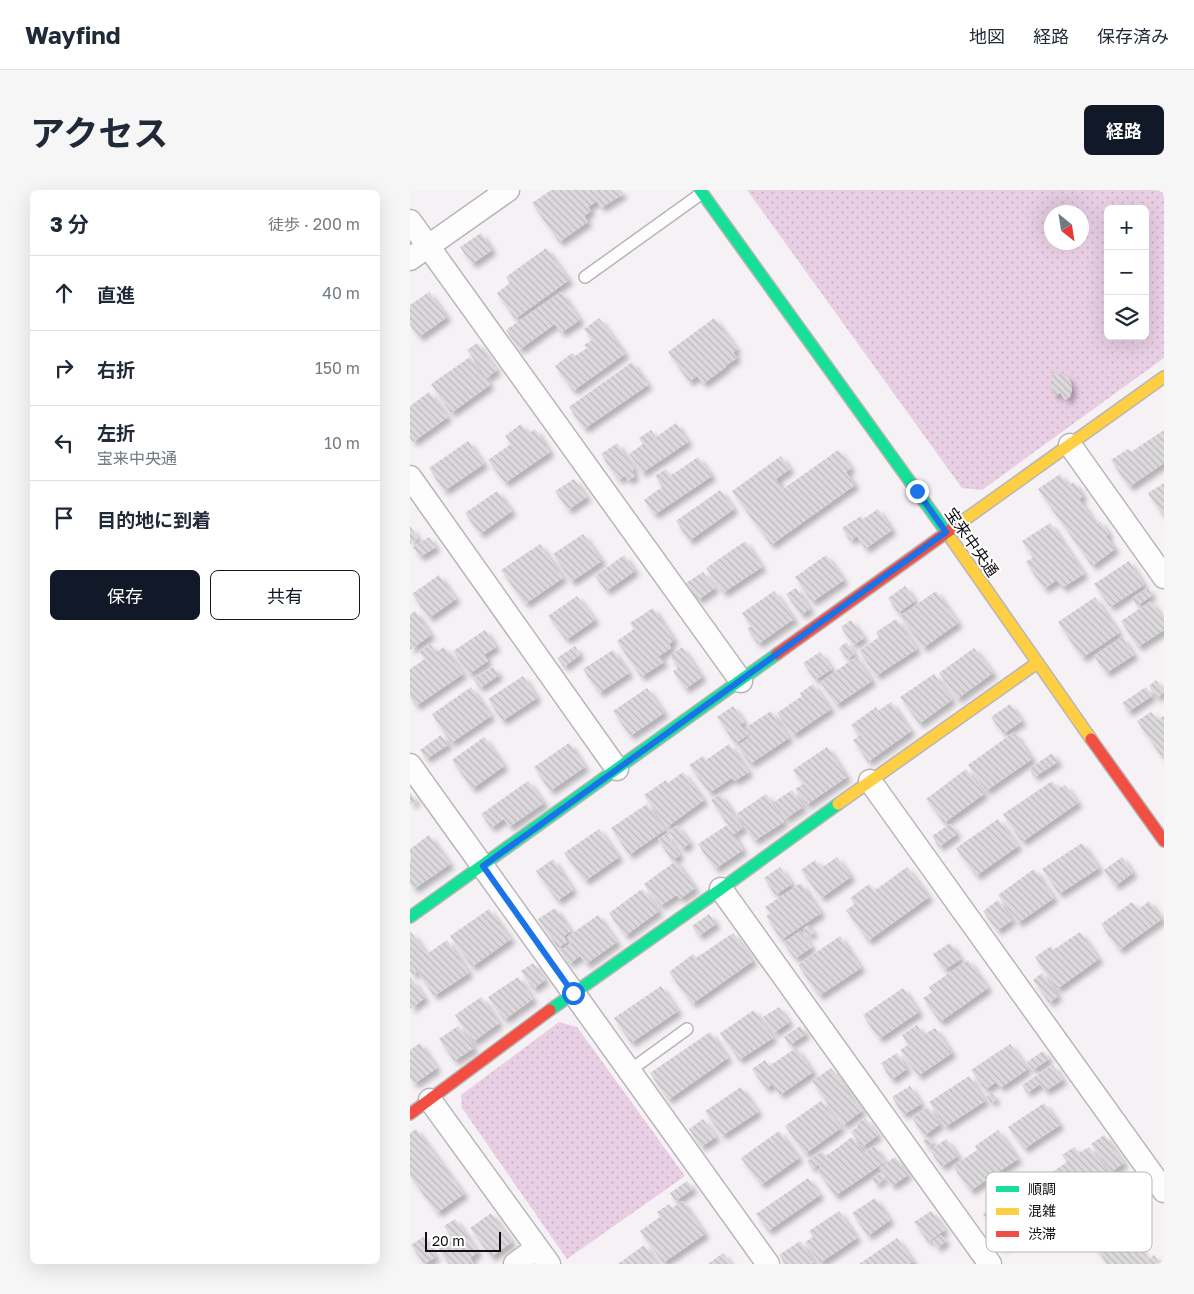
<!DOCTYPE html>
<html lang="ja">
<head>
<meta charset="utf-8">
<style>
	:root { --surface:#fff; --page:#f6f6f7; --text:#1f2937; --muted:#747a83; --line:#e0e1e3; --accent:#111827 }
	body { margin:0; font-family:"Golos Text","Noto Sans JP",sans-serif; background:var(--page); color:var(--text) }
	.controls { position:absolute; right:15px; top:15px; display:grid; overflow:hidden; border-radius:8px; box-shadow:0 5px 20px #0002 }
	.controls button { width:45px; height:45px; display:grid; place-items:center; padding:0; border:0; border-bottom:1px solid var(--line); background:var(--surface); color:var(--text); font:25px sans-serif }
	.compass { position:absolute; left:634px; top:15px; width:45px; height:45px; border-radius:50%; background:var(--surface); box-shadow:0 5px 20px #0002; rotate:150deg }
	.scale { position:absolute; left:15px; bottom:12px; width:76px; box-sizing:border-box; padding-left:5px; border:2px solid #120f12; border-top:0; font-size:14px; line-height:18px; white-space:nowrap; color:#120f12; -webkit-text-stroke:4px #fff; paint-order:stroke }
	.stop { position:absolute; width:15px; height:15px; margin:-11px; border:4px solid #1a73e8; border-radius:50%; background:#fff }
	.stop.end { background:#1a73e8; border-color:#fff; box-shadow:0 1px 5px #0008 }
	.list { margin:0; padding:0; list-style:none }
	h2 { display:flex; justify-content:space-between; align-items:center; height:65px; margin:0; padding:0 20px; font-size:21px }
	h2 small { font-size:16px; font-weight:400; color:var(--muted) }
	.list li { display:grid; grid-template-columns:32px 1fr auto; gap:15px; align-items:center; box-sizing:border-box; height:75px; padding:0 20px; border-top:1px solid var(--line) }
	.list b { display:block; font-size:19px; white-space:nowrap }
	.list p { margin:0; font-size:16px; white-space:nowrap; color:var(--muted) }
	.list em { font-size:16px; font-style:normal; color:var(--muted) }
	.actions { display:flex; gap:10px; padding:15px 20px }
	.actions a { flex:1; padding:11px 0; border:1px solid var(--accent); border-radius:8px; text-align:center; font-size:18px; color:var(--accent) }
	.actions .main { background:var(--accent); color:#fff }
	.icon { flex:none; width:28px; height:28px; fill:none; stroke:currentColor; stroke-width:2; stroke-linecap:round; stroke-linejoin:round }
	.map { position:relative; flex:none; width:754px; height:1074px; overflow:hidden; border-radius:8px }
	header { display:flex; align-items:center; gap:30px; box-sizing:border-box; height:70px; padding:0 25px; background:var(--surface); border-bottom:1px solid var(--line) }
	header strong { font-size:24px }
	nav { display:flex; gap:28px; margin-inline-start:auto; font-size:18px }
	.intro { display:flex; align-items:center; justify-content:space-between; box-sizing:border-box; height:120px; padding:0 30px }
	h1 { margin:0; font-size:35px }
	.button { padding:12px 22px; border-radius:8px; background:var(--accent); color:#fff; font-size:18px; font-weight:700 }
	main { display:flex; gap:30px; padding:0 30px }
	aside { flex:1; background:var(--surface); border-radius:8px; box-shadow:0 5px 20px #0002 }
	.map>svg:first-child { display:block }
</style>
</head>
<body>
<header>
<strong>Wayfind</strong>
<nav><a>地図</a><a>経路</a><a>保存済み</a></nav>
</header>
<div class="intro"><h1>アクセス</h1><a class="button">経路</a></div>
<main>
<aside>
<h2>3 分<small>徒歩 · 200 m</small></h2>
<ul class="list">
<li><svg class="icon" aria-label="ahead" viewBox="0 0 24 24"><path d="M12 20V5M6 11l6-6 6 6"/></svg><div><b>直進</b></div><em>40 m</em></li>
<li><svg class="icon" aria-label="right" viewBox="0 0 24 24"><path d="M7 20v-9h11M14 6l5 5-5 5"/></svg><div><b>右折</b></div><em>150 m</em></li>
<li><svg class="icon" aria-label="left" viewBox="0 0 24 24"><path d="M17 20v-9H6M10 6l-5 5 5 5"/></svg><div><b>左折</b><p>宝来中央通</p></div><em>10 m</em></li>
<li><svg class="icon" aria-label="arrive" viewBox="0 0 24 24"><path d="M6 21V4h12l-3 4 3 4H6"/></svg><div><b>目的地に到着</b></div></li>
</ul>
<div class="actions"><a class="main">保存</a><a>共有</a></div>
</aside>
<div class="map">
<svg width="754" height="1074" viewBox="0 0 754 1074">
	<defs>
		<pattern id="park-dots" width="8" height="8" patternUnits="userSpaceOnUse" patternTransform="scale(1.25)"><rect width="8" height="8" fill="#e8cfe4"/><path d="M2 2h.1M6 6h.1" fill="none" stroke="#c6b1c3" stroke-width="1.8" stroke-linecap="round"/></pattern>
		<pattern id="building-back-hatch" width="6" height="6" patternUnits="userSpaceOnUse" patternTransform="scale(1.25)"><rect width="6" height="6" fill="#dcd9dc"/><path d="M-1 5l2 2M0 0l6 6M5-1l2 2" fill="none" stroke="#bcb9bc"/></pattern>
		<filter id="shadow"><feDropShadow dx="4.5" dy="4.5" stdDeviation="2.5" flood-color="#0004"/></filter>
	</defs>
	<rect width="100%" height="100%" fill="#f5f1f5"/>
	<g fill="url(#park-dots)" fill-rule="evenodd">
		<path d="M337,0H754V168L572,300L552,298ZM698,19H735V146H698ZM642,22H672V52H642Z"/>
		<polygon points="149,832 167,837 275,986 157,1069 52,918 51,905"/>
	</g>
	<g fill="url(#building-back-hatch)" filter="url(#shadow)">
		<polygon points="141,0 210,0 213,4 191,18 187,11 178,17 181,21 174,26 178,32 149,52 122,13"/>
		<polygon points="71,43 82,60 62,74 50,57"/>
		<polygon points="136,58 159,90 105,129 87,103 100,93 96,87"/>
		<polygon points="19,102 37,127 9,147 0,135 0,115"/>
		<polygon points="151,102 170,130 151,143 145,134 109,160 96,140"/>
		<polygon points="189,128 215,164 163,201 145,176 162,163 165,166 177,158 174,155 182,150 174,139"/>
		<polygon points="304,128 327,159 323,162 327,168 315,176 316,177 293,194 287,186 279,192 258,162"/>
		<polygon points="67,153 87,180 77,188 57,160"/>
		<polygon points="60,167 80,195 41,223 21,194"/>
		<polygon points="222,172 238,195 174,239 159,217"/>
		<polygon points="644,184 651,184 658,187 661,193 662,200 660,207 655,210 650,203 645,206 640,197 645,194 640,187"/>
		<polygon points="19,202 38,227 3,252 0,248 0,216"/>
		<polygon points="266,233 278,252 232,283 219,264 233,254 229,248 241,240 246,247"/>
		<polygon points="111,234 118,244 125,239 140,262 95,293 78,270 101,254 95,246"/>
		<polygon points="754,240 754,273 719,297 701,270 718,259 721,262"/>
		<polygon points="58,251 74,274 34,301 19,278"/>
		<polygon points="207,253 224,279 222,281 225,286 218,291 215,286 208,290 191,264"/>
		<polygon points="428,260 441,278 436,282 445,295 361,355 322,301 371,266 380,279 366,289 373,299"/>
		<polygon points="288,267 302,286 244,325 234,310 252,297 245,286 256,279 260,286"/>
		<polygon points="650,284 658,296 664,292 673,306 669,309 686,334 690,331 699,344 696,346 705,359 682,376 628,299"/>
		<polygon points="164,289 177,307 158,320 145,301"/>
		<polygon points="754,293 754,327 738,303"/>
		<polygon points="310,300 324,319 279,351 266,331"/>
		<polygon points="87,301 102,321 70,344 55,323"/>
		<polygon points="468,319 482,340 455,359 447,346 440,351 432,338 451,326 453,329"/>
		<polygon points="640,333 674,384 652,398 647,390 634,399 616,372 623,367 612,351"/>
		<polygon points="0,336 8,348 0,354"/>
		<polygon points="173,344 192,371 161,392 143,364"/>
		<polygon points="19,347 26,357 10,367 3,357"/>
		<polygon points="335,351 352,377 313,403 296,378"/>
		<polygon points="130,354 153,388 115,414 91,380"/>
		<polygon points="214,365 225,381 196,401 185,386"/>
		<polygon points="416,365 434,390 402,412 385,387"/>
		<polygon points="719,371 734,395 700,417 684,394"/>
		<polygon points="293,382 305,398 288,410 276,393"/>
		<polygon points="29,385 46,409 19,428 2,404"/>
		<polygon points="495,396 505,411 488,423 478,408"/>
		<polygon points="386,398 400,419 391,425 376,404"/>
		<polygon points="738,398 742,405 727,416 722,408"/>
		<polygon points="364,401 384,429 348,454 337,439 341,436 332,423"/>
		<polygon points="526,401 548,433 513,458 490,426"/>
		<polygon points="167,406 185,430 156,450 138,426"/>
		<polygon points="685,407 709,443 672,468 648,432"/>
		<polygon points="741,411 754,430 754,440 728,457 711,431"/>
		<polygon points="243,418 264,450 259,454 261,458 249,466 254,472 231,487 207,451 224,439 220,433"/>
		<polygon points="5,421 21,445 0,460 0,425"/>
		<polygon points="486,429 507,459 466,486 449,461 469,447 466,442"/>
		<polygon points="441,430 454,448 443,455 431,437"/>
		<polygon points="75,440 86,457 74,465 78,471 59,484 43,461"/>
		<polygon points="712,447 724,465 696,483 684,466"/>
		<polygon points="436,452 445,464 437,469 429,458"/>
		<polygon points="20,454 26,462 34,457 53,484 6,516 0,507 0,479 15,469 9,462"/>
		<polygon points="165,456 170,465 154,477 147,468"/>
		<polygon points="272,457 292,487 275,499 263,481 268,478 260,466"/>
		<polygon points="564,458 583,483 547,509 529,483"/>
		<polygon points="203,460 219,483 189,503 173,479"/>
		<polygon points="410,462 422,479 405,490 393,473"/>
		<polygon points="446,467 462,491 426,515 410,492"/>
		<polygon points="83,477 89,485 70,498 63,489"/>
		<polygon points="524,484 542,510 509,534 490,507"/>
		<polygon points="113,486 127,508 92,531 78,509"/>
		<polygon points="746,490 754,502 747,508 739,496"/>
		<polygon points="403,494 421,519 383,545 367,523 392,506 390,503"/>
		<polygon points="61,497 81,526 41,553 22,524"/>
		<polygon points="736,497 742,506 718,522 712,513"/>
		<polygon points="237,498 254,523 220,546 203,521"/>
		<polygon points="481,512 501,541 458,572 443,550 449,546 441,535 466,517 468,521"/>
		<polygon points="600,514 612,531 593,544 581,527"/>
		<polygon points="323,516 334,532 330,535 338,545 325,554 307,527"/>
		<polygon points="361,521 379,548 340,574 327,556 341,546 335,538"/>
		<polygon points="741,522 747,530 754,526 754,565 751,566 727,531"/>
		<polygon points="604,542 622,569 576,601 558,575"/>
		<polygon points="31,545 38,555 16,569 10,560"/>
		<polygon points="74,547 94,576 62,599 42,570"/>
		<polygon points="159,553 175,577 140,601 124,577"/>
		<polygon points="319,554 339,582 325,591 322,588 299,603 279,575 293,566 296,570"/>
		<polygon points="417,557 437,587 396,615 385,599 393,594 383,580"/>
		<polygon points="642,563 648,572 624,587 619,579"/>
		<polygon points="556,579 574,604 534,633 516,609"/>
		<polygon points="273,582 294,610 257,637 234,605 256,590 258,593"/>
		<polygon points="118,591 134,613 99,637 94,629 81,638 71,624"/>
		<polygon points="642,591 648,599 655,595 668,613 612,652 593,624"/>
		<polygon points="382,600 393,617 375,629 364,612"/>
		<polygon points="0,602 6,611 0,615"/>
		<polygon points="310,604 333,638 324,644 301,610"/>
		<polygon points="356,604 374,632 344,651 326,624"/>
		<polygon points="237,614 255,640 219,665 201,638"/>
		<polygon points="588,629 608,656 566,686 546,658"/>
		<polygon points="540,634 547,644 529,657 522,646"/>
		<polygon points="267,635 280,653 272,659 259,642"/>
		<polygon points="317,635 333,660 305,679 288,654"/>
		<polygon points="189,639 209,667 175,691 154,663"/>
		<polygon points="256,644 270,665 262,671 248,649"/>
		<polygon points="19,645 40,674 4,699 0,694 0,671 1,670 0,659"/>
		<polygon points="672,653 689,678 649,704 632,679"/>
		<polygon points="427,667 441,687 411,708 391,680 405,670 411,678"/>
		<polygon points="712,667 723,683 705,696 694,680"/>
		<polygon points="143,669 163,700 147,711 126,681"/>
		<polygon points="266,671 285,698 270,709 267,705 250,716 234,694"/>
		<polygon points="370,677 382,694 365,705 354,688"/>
		<polygon points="497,677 519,707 458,751 436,720 445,714 440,708 459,694 464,701"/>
		<polygon points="624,679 644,708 608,733 588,705"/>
		<polygon points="391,693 411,723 371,750 356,726 360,724 355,717"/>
		<polygon points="232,699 249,721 215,746 199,723"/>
		<polygon points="588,710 602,730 587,741 573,721"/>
		<polygon points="739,711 752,729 709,760 691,734 722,712 728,720"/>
		<polygon points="145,718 161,741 154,746 157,752 148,758 128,729"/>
		<polygon points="79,719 101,749 62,777 40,746"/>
		<polygon points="299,724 306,734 289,746 282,736"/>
		<polygon points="188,725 207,752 176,774 170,766 159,774 150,761 161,753 157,747"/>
		<polygon points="398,735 404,743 398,746 393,739"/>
		<polygon points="390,741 402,757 385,769 373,753"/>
		<polygon points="1,742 17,764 37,750 59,783 24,806 7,781 3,785 0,781 0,743"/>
		<polygon points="670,742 689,769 647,799 625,767 641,756 643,760"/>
		<polygon points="323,743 343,771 282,814 259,782 283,764 286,768"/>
		<polygon points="430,746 451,778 409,806 388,775"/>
		<polygon points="540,753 551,769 534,780 523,764"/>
		<polygon points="558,770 578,798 530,832 513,808 522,802 519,797"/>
		<polygon points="123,773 135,790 123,799 111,781"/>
		<polygon points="632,783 648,806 639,813 623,790"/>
		<polygon points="0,787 15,808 0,819"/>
		<polygon points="108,787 123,809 94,830 78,807"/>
		<polygon points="251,796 268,821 221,853 204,828"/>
		<polygon points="493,798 509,822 469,849 453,825"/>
		<polygon points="71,807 89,833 63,852 45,825"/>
		<polygon points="369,817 379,832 364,843 353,827"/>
		<polygon points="344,820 363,848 329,870 310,843"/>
		<polygon points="507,835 513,845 525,838 542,863 508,886 490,860 498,855 492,845"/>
		<polygon points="48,836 64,858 44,871 29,849"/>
		<polygon points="390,836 396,844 380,855 374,847"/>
		<polygon points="300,842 318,868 258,910 240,883"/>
		<polygon points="10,853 27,878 4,894 0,888 0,860"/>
		<polygon points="600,854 618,879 590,898 586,892 575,900 561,880"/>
		<polygon points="386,858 403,882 370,905 362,894 356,899 342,879 355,870 359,876"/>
		<polygon points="633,861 639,869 623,880 617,872"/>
		<polygon points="487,863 497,879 481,890 471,873"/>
		<polygon points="643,875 653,890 635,901 630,894 617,903 612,895"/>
		<polygon points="421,878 452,921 433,935 402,891"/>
		<polygon points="559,886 575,911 535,937 519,912"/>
		<polygon points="500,896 511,914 493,925 482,907"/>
		<polygon points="331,897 348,922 312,946 295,921"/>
		<polygon points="582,903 586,909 581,913 576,906"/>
		<polygon points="411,911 431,938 395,964 375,936"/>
		<polygon points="634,913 650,935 614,959 598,937"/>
		<polygon points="518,917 530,934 514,946 502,928"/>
		<polygon points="455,928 468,945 452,957 441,942 448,936 447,934"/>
		<polygon points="293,929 306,947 291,957 279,939"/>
		<polygon points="6,939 54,1004 27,1023 0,986 0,943"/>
		<polygon points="588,940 608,969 560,1001 543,976 567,960 565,956"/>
		<polygon points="369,941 389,968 351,995 331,968"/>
		<polygon points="694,945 714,973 701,982 681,954"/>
		<polygon points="442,947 454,964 464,956 475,972 425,1006 407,980 410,978 408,974 402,979 397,971 412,961 416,966"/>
		<polygon points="519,947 523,953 517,957 513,951"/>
		<polygon points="536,949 548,966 531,977 520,960"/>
		<polygon points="664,957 669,963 679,957 697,981 652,1012 635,987 657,972 652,965"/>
		<polygon points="485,967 498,985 482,996 469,978"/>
		<polygon points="470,983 474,988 466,995 462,989"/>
		<polygon points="628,986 650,1017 591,1058 579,1041 583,1038 573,1024"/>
		<polygon points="398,988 410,1005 358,1041 346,1024"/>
		<polygon points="277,991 283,999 265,1011 260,1003"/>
		<polygon points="688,1001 693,1009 702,1003 712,1018 706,1022 717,1037 722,1033 731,1046 725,1051 738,1070 744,1065 750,1074 697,1074 660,1020"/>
		<polygon points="465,1008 480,1030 458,1046 442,1023"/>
		<polygon points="272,1011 295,1044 253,1073 230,1041 250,1027 247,1022 259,1014 262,1018"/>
		<polygon points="429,1021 447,1048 410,1073 395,1052 403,1047 399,1041"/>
		<polygon points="521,1021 535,1040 518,1052 504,1032"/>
		<polygon points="81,1023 102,1052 81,1067 60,1038"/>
		<polygon points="45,1029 68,1062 60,1068 64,1074 39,1074 27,1056 41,1046 34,1036"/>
		<polygon points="531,1045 536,1051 527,1058 522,1051"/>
		<polygon points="13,1047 26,1067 14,1074 1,1055"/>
		<polygon points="487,1048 503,1071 499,1074 449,1074"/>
		<polygon points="390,1051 404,1072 401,1074 375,1074 369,1065"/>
		<polygon points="234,1055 247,1074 208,1074"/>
		<polygon points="313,1063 321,1074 298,1074"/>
	</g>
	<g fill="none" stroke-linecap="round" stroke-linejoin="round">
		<defs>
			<g id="lane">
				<polyline points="175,87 292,3"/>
				<polyline points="219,881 277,839"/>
			</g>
			<g id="street">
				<polyline points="0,31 331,491"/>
				<polyline points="0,69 98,0"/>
				<polyline points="660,255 754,387"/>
				<polyline points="0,287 207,579"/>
				<polyline points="0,575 358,1074"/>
				<polyline points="460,591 754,1001"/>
				<polyline points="311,699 580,1074"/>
				<polyline points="20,910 139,1074"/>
				<polyline points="105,1074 127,1058"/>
			</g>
			<g id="fast">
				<polyline points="290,0 542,350"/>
				<polyline points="0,727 367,464"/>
				<polyline points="140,820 311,699 428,614"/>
			</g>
			<g id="slow">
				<polyline points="550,333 754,187"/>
				<polyline points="542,350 681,549"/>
				<polyline points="428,614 627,473"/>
			</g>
			<g id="jam">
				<polyline points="367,464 550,333"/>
				<polyline points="681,549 754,651"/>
				<polyline points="0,924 140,820"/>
			</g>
		</defs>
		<use href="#lane" stroke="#b8b5b8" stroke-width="14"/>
		<use href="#street" stroke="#b8b5b8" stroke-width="25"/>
		<use href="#fast" stroke="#b8b5b8" stroke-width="14"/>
		<use href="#slow" stroke="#b8b5b8" stroke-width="14"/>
		<use href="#jam" stroke="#b8b5b8" stroke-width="14"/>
		<use href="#lane" stroke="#fefdfe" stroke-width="11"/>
		<use href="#street" stroke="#fefdfe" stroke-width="22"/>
		<use href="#fast" stroke="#16e098" stroke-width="11"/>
		<use href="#slow" stroke="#ffcf43" stroke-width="11"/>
		<use href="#jam" stroke="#f24e42" stroke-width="11"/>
	</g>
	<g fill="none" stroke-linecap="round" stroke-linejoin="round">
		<polyline stroke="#1a73e8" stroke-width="6" points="163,803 73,676 536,342 507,301"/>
	</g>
	<g text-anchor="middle" stroke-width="4" stroke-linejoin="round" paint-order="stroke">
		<g font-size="16" fill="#120f12" stroke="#fff">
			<text transform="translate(562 352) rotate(55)" y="6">宝来中央通</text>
		</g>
	</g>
	<rect x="576" y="982" width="166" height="80" rx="8" fill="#fff" stroke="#b8b7b8" stroke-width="1"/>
	<rect x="586" y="996" width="23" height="6" fill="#16e098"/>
	<rect x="586" y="1018" width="23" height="7" fill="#ffcf43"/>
	<rect x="586" y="1041" width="23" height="6" fill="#f24e42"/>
	<g font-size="14" fill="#120f12">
		<text x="618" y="1004">順調</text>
		<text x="618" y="1026">混雑</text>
		<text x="618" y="1049">渋滞</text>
	</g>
</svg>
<div class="controls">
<button>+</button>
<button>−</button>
<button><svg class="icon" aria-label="layers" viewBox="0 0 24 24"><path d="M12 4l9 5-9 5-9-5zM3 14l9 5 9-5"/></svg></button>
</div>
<svg class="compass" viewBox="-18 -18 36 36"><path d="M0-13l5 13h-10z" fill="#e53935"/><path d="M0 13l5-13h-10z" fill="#747a83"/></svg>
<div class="scale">20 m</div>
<div class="stop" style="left:163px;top:803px"></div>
<div class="stop end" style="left:507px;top:301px"></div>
</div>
</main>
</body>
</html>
